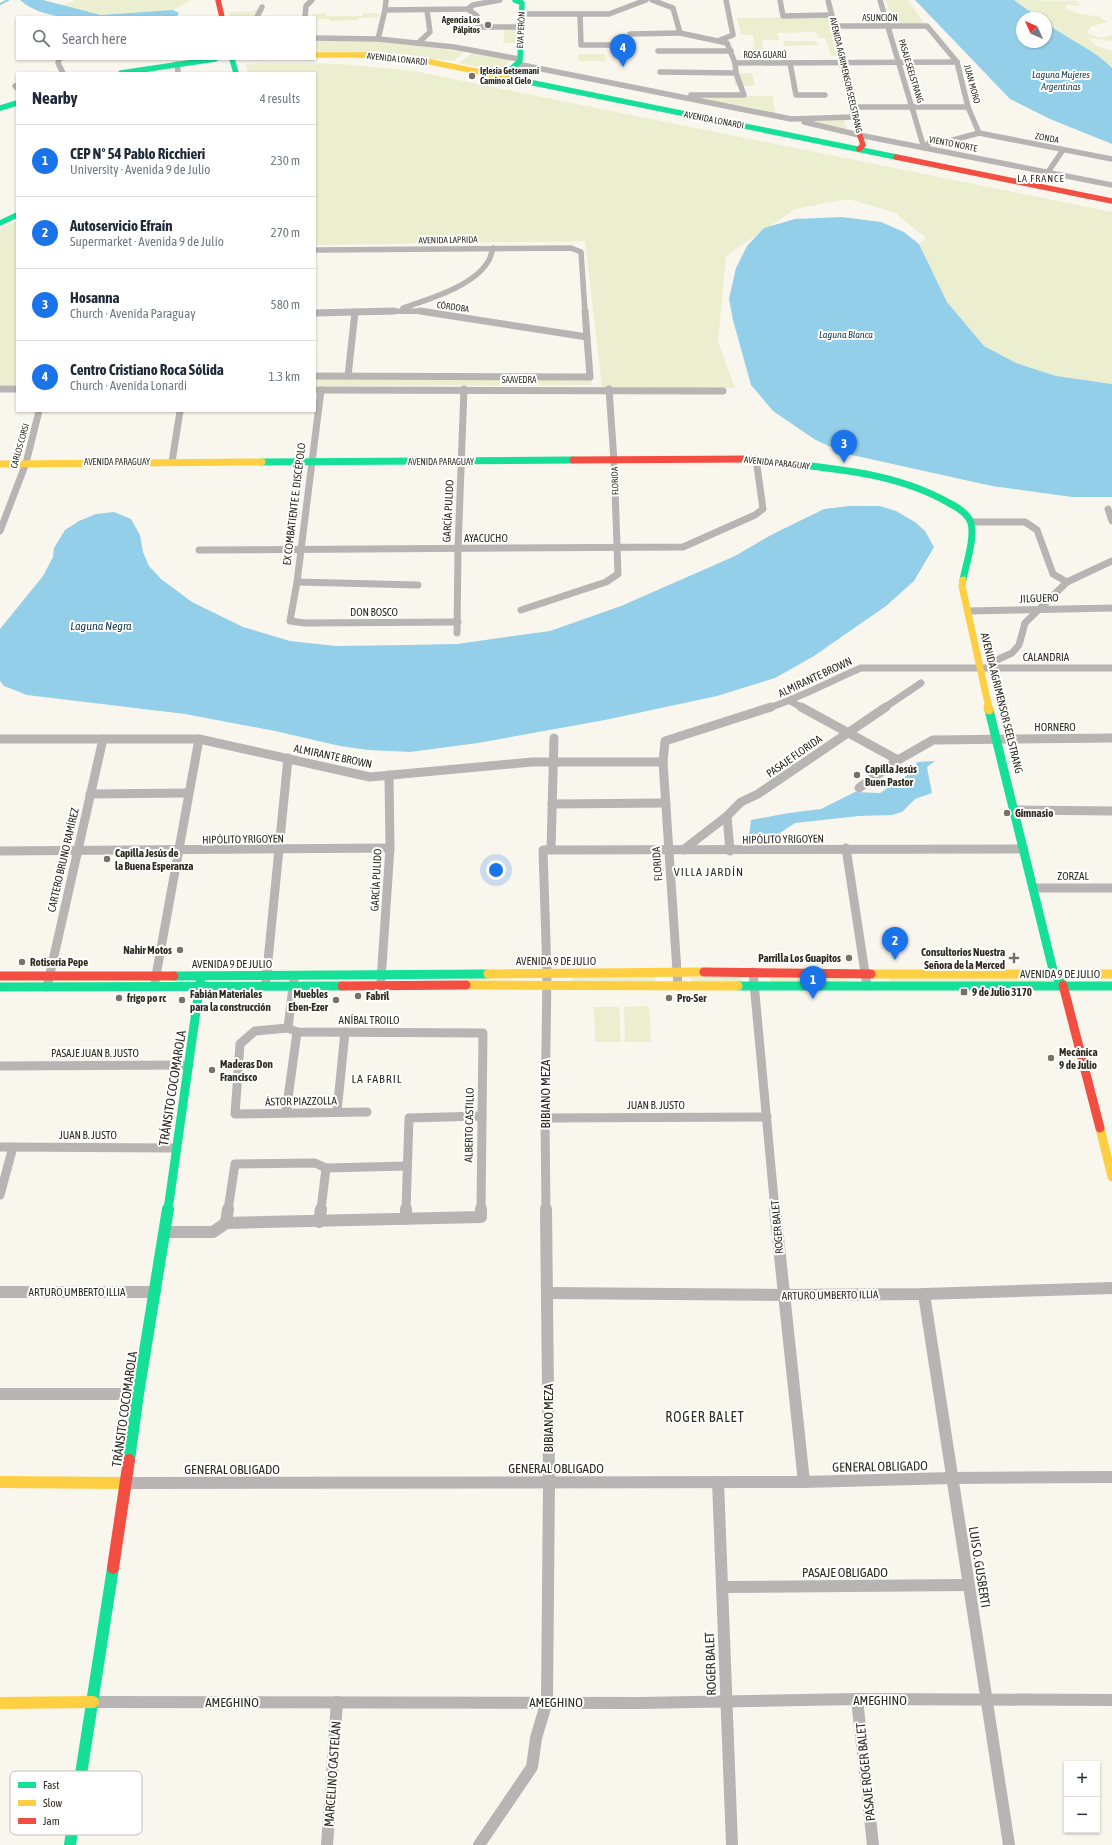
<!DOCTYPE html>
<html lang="en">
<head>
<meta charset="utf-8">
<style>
	:root { --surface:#fff; --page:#f6f6f7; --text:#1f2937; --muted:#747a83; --line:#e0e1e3; --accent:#1a73e8 }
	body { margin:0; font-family:"Asap Condensed",sans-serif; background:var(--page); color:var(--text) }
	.controls { position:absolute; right:12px; bottom:12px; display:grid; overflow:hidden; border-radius:0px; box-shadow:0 1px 3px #0004 }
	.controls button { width:36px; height:36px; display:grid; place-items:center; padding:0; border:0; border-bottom:1px solid var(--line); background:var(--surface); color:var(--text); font:20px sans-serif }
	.compass { position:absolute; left:1016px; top:12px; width:36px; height:36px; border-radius:50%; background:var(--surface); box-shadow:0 1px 3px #0004; rotate:315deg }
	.you { position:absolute; left:496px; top:870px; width:14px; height:14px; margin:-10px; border:3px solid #fff; border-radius:50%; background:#1a73e8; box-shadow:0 0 0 6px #1a73e833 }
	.badge { display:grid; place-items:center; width:26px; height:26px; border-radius:50%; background:var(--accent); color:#fff; font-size:13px; font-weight:700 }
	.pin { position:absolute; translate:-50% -33px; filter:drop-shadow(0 1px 2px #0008) }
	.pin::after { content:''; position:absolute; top:21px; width:14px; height:12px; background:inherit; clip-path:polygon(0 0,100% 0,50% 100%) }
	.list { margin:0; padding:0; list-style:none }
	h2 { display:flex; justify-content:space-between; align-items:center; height:52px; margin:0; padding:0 16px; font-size:17px }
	h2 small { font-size:13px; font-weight:400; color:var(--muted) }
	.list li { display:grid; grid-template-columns:26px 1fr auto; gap:12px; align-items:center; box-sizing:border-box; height:72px; padding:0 16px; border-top:1px solid var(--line) }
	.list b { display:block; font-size:15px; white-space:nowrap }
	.list p { margin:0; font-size:13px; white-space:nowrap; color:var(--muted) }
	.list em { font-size:13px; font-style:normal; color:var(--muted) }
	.icon { flex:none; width:22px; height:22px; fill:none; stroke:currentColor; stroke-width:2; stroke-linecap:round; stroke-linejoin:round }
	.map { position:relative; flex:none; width:1112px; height:1845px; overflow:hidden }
	.search { position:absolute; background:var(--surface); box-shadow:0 1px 3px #0004; left:16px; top:16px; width:300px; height:44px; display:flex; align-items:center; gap:10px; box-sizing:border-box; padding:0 14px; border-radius:0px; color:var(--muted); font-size:15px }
	.panel { position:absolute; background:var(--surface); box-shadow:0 1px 3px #0004; left:16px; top:72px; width:300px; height:340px; border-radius:0px }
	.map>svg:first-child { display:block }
</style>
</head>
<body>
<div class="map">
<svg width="1112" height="1845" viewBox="0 0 1112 1845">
	<rect width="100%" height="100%" fill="#f9f6ed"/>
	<g fill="#ebefcf">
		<polygon points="75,0 191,0 173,10 101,15 62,5"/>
		<polygon points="886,0 908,0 924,23 894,23"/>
		<path d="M1014,0L1078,1L1080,6L1067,5L1064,8L1076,13L1100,17L1107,22L1090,27L1087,33L1100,38L1112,35V41L1088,38L1096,46L1112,51V68C1094,49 1067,39 1046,23V18H1039Z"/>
		<polygon points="255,9 260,9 257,16 268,17 230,17 228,12 254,11"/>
		<polygon points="326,13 326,16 363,16 363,13 379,13 379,17 358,18 358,20 330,21 330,19 315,19 315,17 313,17 313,14"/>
		<polygon points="827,17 840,56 831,56 825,38 818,38 816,32 777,33 779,40 762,40 763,50 755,50 753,35 741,35 737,18"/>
		<polygon points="505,29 520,29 518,43 503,43"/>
		<polygon points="315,39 379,41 464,52 454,61 362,53 315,52"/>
		<polygon points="783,41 816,41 818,45 784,46"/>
		<polygon points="473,52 512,60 498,71 459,63"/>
		<polygon points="578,54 605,54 605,61 579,61"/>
		<polygon points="289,63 342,64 414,71 1112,212 1112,384 1056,376 1016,363 984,346 947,302 919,244 926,238 894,212 848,199 795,209 726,256 718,342 735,388 602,387 585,241 315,245 315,73 248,73 246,64"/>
		<polygon points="733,73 752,73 755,86 735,86"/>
		<polygon points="693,96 773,96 775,113"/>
		<polygon points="805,120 844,120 847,129"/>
		<polygon points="17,221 17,385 0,385 0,229"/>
		<polygon points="591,378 592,385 315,386 315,379"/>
		<rect x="572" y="977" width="83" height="5"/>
		<polygon points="691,977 741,977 741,982 692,982"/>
		<polygon points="770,977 847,977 848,982 770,982"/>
		<polygon points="889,978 1043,978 1044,982 889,983"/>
		<polygon points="649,1006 651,1042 625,1042 624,1007"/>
		<polygon points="594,1007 619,1007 621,1042 595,1042"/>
	</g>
	<g fill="#94cfe9">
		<path d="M20,0H43L101,15L173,10L179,13L177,16L171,17H61C46,14 31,10 20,0Z"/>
		<path d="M915,0H1014L1039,18H1022V42H1046V23C1067,39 1094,49 1112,68V144L1050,119L1010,99Z"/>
		<polygon points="842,217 881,222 904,232 919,244 947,302 984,346 1016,363 1056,376 1112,384 1112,497 1072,497 992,486 843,453 814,439 773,411 751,385 733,320 729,299 736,268 747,246 764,228 795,219"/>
		<polygon points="849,506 880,506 896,511 915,522 925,531 934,547 914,581 886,606 814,656 775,678 717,696 605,720 478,743 410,752 368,750 340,746 275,731 185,714 27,695 4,686 0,681 0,629 43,576 53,557 54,548 65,530 79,521 96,514 114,512 131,519 140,535 143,552 149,566 161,579 192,602 243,627 290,641 336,646 406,645 457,644 550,631 621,606 735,556 771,535 824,509"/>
		<polygon points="935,761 927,767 932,793 915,799 902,812 892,815 859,816 795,823 768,841 749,835 751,820 789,813 821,809 855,792 880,793 915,770 917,762"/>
	</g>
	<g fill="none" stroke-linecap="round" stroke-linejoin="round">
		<polyline stroke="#94cfe9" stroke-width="2" points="0,4 8,0"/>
		<g stroke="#b8b4b4" stroke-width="5.5">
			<polyline points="386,0 385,10 468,9 473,5 500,0"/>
			<polyline points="652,0 673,8 680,33 727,43 735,63 957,62"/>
			<polyline points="780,0 783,16 831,15"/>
			<polyline points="828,0 838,40 841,62"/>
			<polyline points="880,0 924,148 930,142 942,143 979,133 1112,159"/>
			<polyline points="468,9 477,16"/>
			<polyline points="522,14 609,14 646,0"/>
			<polyline points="580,14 581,45 631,45"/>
			<polyline points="257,17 262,7"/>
			<polyline points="305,17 306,6 312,0"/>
			<polyline points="834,26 927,26 957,62 968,107 979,133"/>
			<polyline points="478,27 521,27"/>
			<polyline points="630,34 680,33"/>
			<polyline points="315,38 378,39 454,47 519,59"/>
			<polyline points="378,39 385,10"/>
			<polyline points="720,40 733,35 726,0"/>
			<polyline points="418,43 430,32 427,10"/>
			<polyline points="658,51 731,51"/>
			<polyline points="59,59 58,63 63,73"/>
			<polyline points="790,63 796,95 825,95"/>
			<polyline points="177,64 178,73"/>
			<polyline points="517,64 791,119 854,117"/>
			<polyline points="660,72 736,73"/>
			<polyline points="15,86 17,88"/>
			<polyline points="691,95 744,95 736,73 735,63"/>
			<polyline points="853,107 968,107"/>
			<polyline points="804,122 859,135 1112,185"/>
			<polyline points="1048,172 1063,150"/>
			<polyline points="315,250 571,248 581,252 585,312"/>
			<path d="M403,308C429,299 475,286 489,260C491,256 492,252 493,248"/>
			<polyline points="343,312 417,311 427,312"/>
		</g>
		<g stroke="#b8b4b4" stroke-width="7">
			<polyline points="420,311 587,337"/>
			<polyline points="315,313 394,311"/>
			<polyline points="315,376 590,377 585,311"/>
			<polyline points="348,376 355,312"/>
			<polyline points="0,389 17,389"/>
			<polyline points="315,390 723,391"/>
			<polyline points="321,390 297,582 290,621 305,623 458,622"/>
			<polyline points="172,462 180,411"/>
			<polyline points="1108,509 1112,521"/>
			<polyline points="971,522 1025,522 1037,530 1053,574 1067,582"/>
			<polyline points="0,531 26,463 39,411"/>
			<polyline points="199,550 683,547 755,515 763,509 756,459"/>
			<polyline points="297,582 418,585"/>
			<polyline points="521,610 606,582 618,574 614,461 609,389"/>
			<polyline points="968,611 1112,608"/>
			<polyline points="457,633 458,549 464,389"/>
			<polyline points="988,668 990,663 1012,653 1019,645 1025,623 1067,582 1112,561"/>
			<polyline points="790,701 803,708"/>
			<path d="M768,708C800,698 830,681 861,668H1112"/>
			<polyline points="884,708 921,683"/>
		</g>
		<g stroke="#b8b4b4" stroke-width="9">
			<polyline points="801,707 898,760"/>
			<polyline points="0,739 199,739 370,777 532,762 663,762"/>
			<polyline points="859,788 898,760 933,740 1112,738"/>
			<polyline points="90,794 188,793"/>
			<polyline points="552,804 666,803"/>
			<polyline points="1015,810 1112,811"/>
			<polyline points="727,816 730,851"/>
			<polyline points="846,848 867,986"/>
			<polyline points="551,850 554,738"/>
			<polyline points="683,850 727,816 741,802 758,794 886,707"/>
			<polyline points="0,851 390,848"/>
			<polyline points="1033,888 1112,888"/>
			<polyline points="753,972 775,1210"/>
			<polyline points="381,980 390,848 389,775"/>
			<polyline points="155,981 199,739"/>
			<polyline points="266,981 288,758"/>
			<polyline points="678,986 663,762 665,741 771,707"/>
			<polyline points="47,987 103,739"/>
			<polyline points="288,1028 294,979"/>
			<polyline points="0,1066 189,1065"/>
			<polyline points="337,1112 345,1032"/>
			<polyline points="367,1112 235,1114 240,1044 255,1031 288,1028 297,1032 483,1033 481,1210"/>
			<polyline points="286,1113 297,1032"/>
			<polyline points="545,1118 767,1117"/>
			<polyline points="0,1147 176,1148"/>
			<polyline points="0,1195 13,1147"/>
			<polyline points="228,1210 235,1164 315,1163 326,1168 407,1166"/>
			<polyline points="321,1210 326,1168"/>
			<polyline points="406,1210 409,1118 481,1116"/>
			<path d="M546,1210L545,1118L547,973L543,850C703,851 864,848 1024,849"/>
		</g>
		<g stroke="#b8b4b4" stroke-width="12">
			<polyline points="775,1209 804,1482"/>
			<polyline points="406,1219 406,1209"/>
			<polyline points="319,1222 321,1209"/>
			<polyline points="226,1223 228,1209"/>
			<polyline points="165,1232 213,1232 226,1223 481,1217 481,1209"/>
			<polyline points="0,1292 155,1292"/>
			<polyline points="547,1293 783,1295 924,1294 1112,1288"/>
			<polyline points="924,1294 1009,1845"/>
			<polyline points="0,1394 138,1394"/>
			<polyline points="718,1482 732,1845"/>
			<polyline points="126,1483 804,1482 951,1478 1112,1477"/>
			<polyline points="723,1587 968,1585"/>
			<polyline points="857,1699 873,1845"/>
			<polyline points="93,1702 640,1703 857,1699 1112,1700"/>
			<polyline points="327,1845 337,1702"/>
			<polyline points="479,1845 532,1767 536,1738 547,1701 549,1481 546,1209"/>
		</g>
		<g stroke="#16e098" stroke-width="5.5">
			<polyline points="232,59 236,73"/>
			<polyline points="121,73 215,59"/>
			<polyline points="502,77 520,61 522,3 515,0"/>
			<polyline points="519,80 896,157"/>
			<polyline points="0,108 17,103"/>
			<polyline points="0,223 17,215"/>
		</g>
		<g stroke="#16e098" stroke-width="7">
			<path d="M751,459C818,468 890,469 949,503C957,507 968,513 971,523C975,538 966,564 963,580"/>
			<polyline points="262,462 573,460"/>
		</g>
		<g stroke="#16e098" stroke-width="9">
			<polyline points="989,710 1054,974 1063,985"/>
			<polyline points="174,976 488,974"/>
			<polyline points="738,986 1112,986"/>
			<polyline points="0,987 342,986"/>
			<polyline points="168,1210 201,976"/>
		</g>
		<g stroke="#16e098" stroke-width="12">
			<polyline points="129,1460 138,1394 168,1209"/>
			<polyline points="70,1845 113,1568"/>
		</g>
		<polyline stroke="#ffcf43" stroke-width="5.5" points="315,55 361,55 426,61 519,80"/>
		<g stroke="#ffcf43" stroke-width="7">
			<polyline points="0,464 262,462"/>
			<polyline points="963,580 962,586 989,708"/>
		</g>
		<g stroke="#ffcf43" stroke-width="9">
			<polyline points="988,707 989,710"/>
			<polyline points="488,974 704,972"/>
			<polyline points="871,974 1112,974"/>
			<polyline points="466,985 738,986"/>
			<polyline points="1100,1128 1112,1177"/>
		</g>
		<g stroke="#ffcf43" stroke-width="12">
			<polyline points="0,1482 126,1483"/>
			<polyline points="0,1703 93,1702"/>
		</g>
		<g stroke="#f24e42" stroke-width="5.5">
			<polyline points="218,0 222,17"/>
			<polyline points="841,62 854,117 863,145 859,149"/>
			<polyline points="896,157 1112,201"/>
		</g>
		<polyline stroke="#f24e42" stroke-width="7" points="573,460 751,459"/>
		<g stroke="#f24e42" stroke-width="9">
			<polyline points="704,972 871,974"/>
			<polyline points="0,976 174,976"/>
			<polyline points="1063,985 1100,1128"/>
			<polyline points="342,986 466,985"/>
		</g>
		<polyline stroke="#f24e42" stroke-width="12" points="113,1568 129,1460"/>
	</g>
	<g fill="#767268" stroke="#fff" stroke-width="1.5">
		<circle cx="488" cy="25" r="4"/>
		<circle cx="472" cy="76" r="4"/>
		<circle cx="857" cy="775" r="4"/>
		<circle cx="1007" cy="813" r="4"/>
		<circle cx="107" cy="859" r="4"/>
		<circle cx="180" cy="950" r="4"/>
		<circle cx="849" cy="958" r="4"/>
		<path d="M1012 952h4v4h4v4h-4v4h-4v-4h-4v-4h4z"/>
		<circle cx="22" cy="962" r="4"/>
		<rect x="960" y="988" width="8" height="8" rx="2"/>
		<circle cx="358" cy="996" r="4"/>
		<circle cx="119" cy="998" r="4"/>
		<circle cx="669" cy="998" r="4"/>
		<circle cx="182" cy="1000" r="4"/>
		<circle cx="336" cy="1000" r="4"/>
		<circle cx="1051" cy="1058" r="4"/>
		<circle cx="212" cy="1070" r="4"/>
	</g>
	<g text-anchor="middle" stroke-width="4" stroke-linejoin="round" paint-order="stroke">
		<g font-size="9" fill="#302b20" stroke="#fff">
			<text x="880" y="21">ASUNCIÓN</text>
			<text transform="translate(521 30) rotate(-87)" y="3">EVA PERÓN</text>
			<text x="765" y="58">ROSA GUARÚ</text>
			<text transform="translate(397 59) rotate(6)" y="3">AVENIDA LONARDI</text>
			<text transform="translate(911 71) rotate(73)" y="3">PASAJE SEELSTRANG</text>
			<text transform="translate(846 75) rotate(77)" y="3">AVENIDA AGRIMENSOR SEELSTRANG</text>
			<text transform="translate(972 84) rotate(75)" y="3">JUAN MORO</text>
			<text transform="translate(714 120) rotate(11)" y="3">AVENIDA LONARDI</text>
			<text transform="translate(1047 138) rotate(11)" y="3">ZONDA</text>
			<text transform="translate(953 144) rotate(11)" y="3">VIENTO NORTE</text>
			<text transform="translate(448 240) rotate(-1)" y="3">AVENIDA LAPRIDA</text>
			<text transform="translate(453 307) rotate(8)" y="3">CÓRDOBA</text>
			<text x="519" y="383">SAAVEDRA</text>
			<text transform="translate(20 446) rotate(-74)" y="3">CARLOS CORSI</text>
			<text x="117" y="465">AVENIDA PARAGUAY</text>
			<text x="441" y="465">AVENIDA PARAGUAY</text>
			<text transform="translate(777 463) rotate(6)" y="3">AVENIDA PARAGUAY</text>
			<text transform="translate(615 481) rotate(-92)" y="3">FLORIDA</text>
		</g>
		<g font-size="9" font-weight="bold" fill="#302b20" stroke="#fff" text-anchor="end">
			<text x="480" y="23">Agencia Los<tspan x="480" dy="10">Pálpitos</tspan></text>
			<text x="480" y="74" text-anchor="start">Iglesia Getsemaní<tspan x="480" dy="10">Camino al Cielo</tspan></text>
		</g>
		<g font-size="10" font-style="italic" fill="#1c4253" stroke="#fff">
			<text x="1061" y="78">Laguna Mujeres<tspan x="1061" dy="12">Argentinas</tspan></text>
			<text x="846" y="338">Laguna Blanca</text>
		</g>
		<g font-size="10" letter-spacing="1" fill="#302b20" stroke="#fff">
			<text x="1041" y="182">LA FRANCE</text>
		</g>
		<g font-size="11" fill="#302b20" stroke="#fff">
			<text transform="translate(294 504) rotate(-83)" y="4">EX COMBATIENTE E. DISCÉPOLO</text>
			<text transform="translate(448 511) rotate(-87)" y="4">GARCÍA PULIDO</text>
			<text x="486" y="542">AYACUCHO</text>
			<text transform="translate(1039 598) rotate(-2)" y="4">JILGUERO</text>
			<text x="374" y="616">DON BOSCO</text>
			<text x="1046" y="661">CALANDRIA</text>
			<text transform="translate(815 677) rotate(-25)" y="4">ALMIRANTE BROWN</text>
			<text transform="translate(1002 703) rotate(76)" y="4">AVENIDA AGRIMENSOR SEELSTRANG</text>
			<text x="1055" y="731">HORNERO</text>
			<text transform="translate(333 756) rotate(12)" y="4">ALMIRANTE BROWN</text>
			<text transform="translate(794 756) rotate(-35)" y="4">PASAJE FLORIDA</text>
			<text transform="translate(243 839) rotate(-1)" y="4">HIPÓLITO YRIGOYEN</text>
			<text transform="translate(783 839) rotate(-1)" y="4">HIPÓLITO YRIGOYEN</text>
			<text transform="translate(63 860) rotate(-77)" y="4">CARTERO BRUNO RAMÍREZ</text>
			<text transform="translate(657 864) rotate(-94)" y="4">FLORIDA</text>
			<text x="1073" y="880">ZORZAL</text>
			<text transform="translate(376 880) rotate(-87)" y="4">GARCÍA PULIDO</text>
			<text x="556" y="965">AVENIDA 9 DE JULIO</text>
			<text x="232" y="968">AVENIDA 9 DE JULIO</text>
			<text x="1060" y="978">AVENIDA 9 DE JULIO</text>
			<text x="369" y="1024">ANÍBAL TROILO</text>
			<text x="95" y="1057">PASAJE JUAN B. JUSTO</text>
			<text transform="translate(301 1101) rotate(-1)" y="4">ÁSTOR PIAZZOLLA</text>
			<text x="656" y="1109">JUAN B. JUSTO</text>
			<text transform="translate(469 1125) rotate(-89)" y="4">ALBERTO CASTILLO</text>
			<text x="88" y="1139">JUAN B. JUSTO</text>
			<text transform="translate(777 1227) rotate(-95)" y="4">ROGER BALET</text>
			<text x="77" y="1296">ARTURO UMBERTO ILLIA</text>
			<text transform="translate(830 1295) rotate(-1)" y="4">ARTURO UMBERTO ILLIA</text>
		</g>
		<g font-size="11" font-weight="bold" fill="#302b20" stroke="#fff" text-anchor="start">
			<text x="865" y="773">Capilla Jesús<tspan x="865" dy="13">Buen Pastor</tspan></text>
			<text x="1015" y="817">Gimnasio</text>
			<text x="115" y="857">Capilla Jesús de<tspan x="115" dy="13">la Buena Esperanza</tspan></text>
			<text x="172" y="954" text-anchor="end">Nahir Motos</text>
			<text x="1005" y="956" text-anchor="end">Consultorios Nuestra<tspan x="1005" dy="13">Señora de la Merced</tspan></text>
			<text x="841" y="962" text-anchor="end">Parrilla Los Guapitos</text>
			<text x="30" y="966">Rotisería Pepe</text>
			<text x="972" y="996">9 de Julio 3170</text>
			<text x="190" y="998">Fabián Materiales<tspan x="190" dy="13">para la construcción</tspan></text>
			<text x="328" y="998" text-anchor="end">Muebles<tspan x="328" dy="13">Eben-Ezer</tspan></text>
			<text x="366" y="1000">Fabril</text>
			<text x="127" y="1002">frigo po rc</text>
			<text x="677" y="1002">Pro-Ser</text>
			<text x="1059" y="1056">Mecánica<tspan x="1059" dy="13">9 de Julio</tspan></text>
			<text x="220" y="1068">Maderas Don<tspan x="220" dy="13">Francisco</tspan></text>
		</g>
		<g font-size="12" font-style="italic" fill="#1c4253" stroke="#fff">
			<text x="101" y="630">Laguna Negra</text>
		</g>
		<g font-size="12" letter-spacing="1" fill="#302b20" stroke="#fff">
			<text x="709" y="876">VILLA JARDÍN</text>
			<text x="377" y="1083">LA FABRIL</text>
		</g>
		<g font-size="13" fill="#302b20" stroke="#fff">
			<text transform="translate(172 1088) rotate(-81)" y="5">TRÁNSITO COCOMAROLA</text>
			<text transform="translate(545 1094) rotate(-90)" y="5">BIBIANO MEZA</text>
			<text transform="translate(124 1409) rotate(-82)" y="5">TRÁNSITO COCOMAROLA</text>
			<text transform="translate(548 1418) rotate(-90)" y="5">BIBIANO MEZA</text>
			<text transform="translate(880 1466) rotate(-1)" y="5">GENERAL OBLIGADO</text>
			<text x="556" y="1473">GENERAL OBLIGADO</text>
			<text x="232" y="1474">GENERAL OBLIGADO</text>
			<text transform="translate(980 1567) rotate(81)" y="5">LUIS O. GUSBERTI</text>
			<text x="845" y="1577">PASAJE OBLIGADO</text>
			<text transform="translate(710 1664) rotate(-92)" y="5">ROGER BALET</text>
			<text x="880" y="1705">AMEGHINO</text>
			<text x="232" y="1707">AMEGHINO</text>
			<text x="556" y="1707">AMEGHINO</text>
			<text transform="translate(865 1772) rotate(-96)" y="5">PASAJE ROGER BALET</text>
			<text transform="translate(332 1774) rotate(-86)" y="5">MARCELINO CASTELÁN</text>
		</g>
		<g font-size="14" letter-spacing="1" fill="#302b20" stroke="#fff">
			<text x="705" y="1422">ROGER BALET</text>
		</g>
	</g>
	<rect x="10" y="1771" width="132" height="64" rx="6" fill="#fff" stroke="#c1bfbc" stroke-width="1"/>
	<rect x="18" y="1782" width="18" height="6" fill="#16e098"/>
	<rect x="18" y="1800" width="18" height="6" fill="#ffcf43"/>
	<rect x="18" y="1818" width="18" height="6" fill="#f24e42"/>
	<g font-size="11" fill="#302b20">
		<text x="43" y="1789">Fast</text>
		<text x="43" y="1807">Slow</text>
		<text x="43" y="1825">Jam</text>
	</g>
</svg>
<div class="controls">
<button>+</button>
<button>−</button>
</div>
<svg class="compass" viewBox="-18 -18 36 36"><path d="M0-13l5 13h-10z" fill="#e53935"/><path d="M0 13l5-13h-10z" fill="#747a83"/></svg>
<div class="you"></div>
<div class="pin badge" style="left:813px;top:999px">1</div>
<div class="pin badge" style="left:895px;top:960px">2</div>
<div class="pin badge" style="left:844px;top:463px">3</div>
<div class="pin badge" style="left:623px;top:67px">4</div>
<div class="search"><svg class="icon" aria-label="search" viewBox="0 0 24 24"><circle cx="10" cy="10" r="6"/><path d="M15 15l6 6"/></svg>Search here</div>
<section class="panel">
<h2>Nearby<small>4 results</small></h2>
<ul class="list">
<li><span class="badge">1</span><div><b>CEP Nº 54 Pablo Ricchieri</b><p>University · Avenida 9 de Julio</p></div><em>230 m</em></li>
<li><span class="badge">2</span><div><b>Autoservicio Efraín</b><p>Supermarket · Avenida 9 de Julio</p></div><em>270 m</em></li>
<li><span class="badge">3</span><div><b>Hosanna</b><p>Church · Avenida Paraguay</p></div><em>580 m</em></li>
<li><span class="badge">4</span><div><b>Centro Cristiano Roca Sólida</b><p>Church · Avenida Lonardi</p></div><em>1.3 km</em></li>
</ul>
</section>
</div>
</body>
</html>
